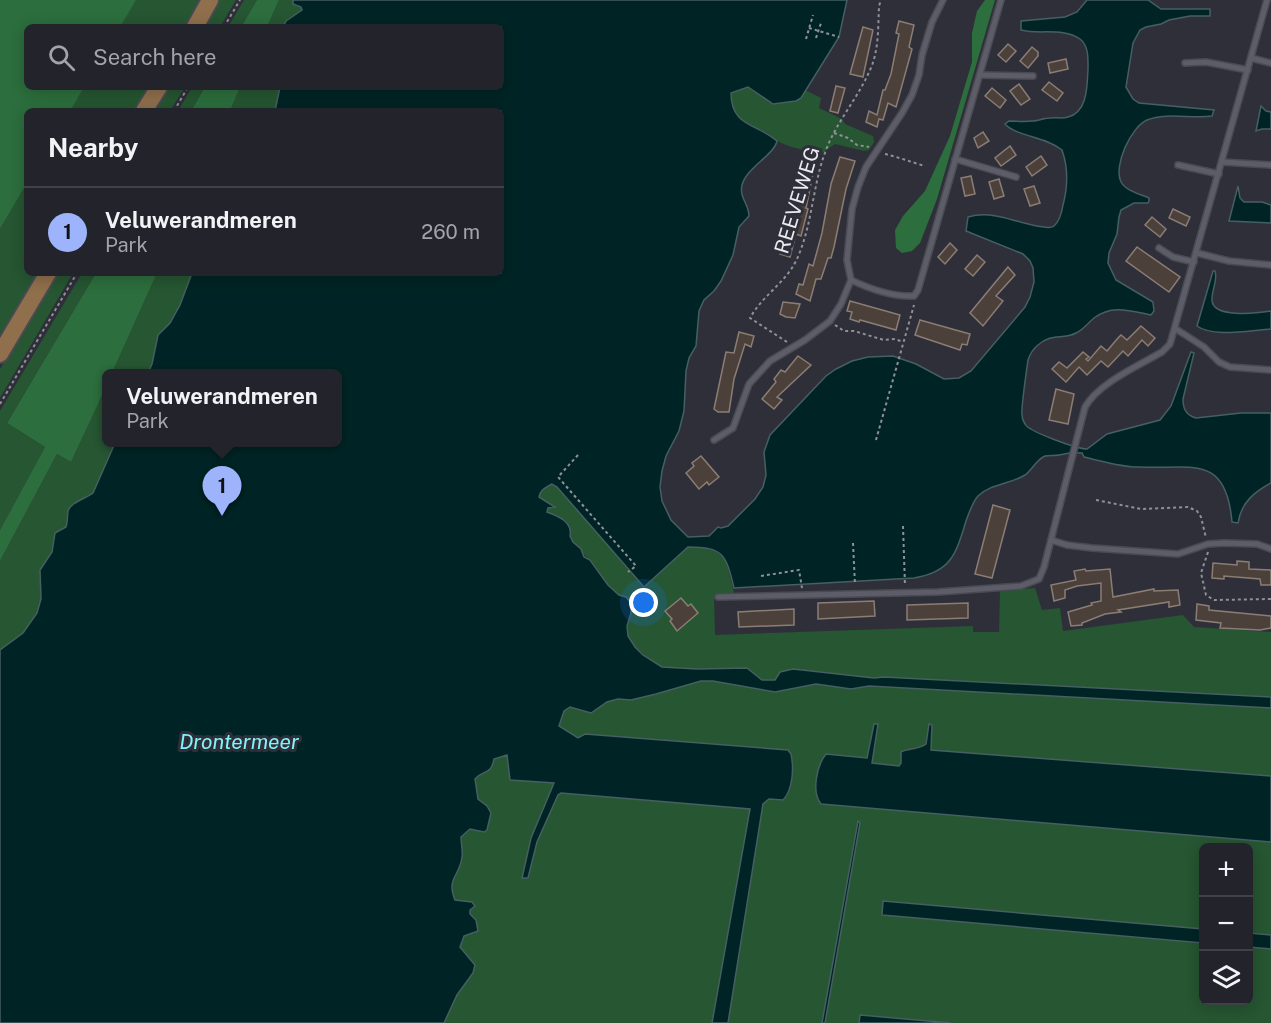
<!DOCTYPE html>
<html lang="en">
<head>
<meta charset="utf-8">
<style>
	:root { --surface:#23232c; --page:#2b2b34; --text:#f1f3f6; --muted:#a3a4a9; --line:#404048; --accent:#9db4fd }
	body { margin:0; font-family:"Public Sans",sans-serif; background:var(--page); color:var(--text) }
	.controls { position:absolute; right:18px; bottom:18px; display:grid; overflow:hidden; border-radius:9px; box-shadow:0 3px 15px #0003 }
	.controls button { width:54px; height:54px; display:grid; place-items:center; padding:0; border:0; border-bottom:2px solid var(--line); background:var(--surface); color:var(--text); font:30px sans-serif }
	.you { position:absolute; left:644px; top:603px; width:21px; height:21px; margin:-15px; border:4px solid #fff; border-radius:50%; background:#1a73e8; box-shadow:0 0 0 9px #1a73e833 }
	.badge { display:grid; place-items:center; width:39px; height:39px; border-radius:50%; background:var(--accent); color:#111; font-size:20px; font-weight:700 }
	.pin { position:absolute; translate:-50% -50px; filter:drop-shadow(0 2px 3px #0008) }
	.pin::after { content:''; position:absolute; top:32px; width:21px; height:18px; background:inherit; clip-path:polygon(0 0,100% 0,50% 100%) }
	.popup { position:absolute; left:102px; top:369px; width:240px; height:78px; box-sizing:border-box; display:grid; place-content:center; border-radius:9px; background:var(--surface); filter:drop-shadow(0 2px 4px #0005); font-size:20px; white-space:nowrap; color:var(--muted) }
	.popup b { font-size:22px; color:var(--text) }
	.popup::after { content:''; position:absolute; left:50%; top:100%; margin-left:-12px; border:12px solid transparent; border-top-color:var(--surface) }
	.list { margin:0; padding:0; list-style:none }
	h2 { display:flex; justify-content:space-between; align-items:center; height:78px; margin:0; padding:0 24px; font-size:26px }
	h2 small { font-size:20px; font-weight:400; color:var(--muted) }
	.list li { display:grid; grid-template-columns:39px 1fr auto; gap:18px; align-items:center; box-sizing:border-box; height:90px; padding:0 24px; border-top:2px solid var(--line) }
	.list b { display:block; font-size:22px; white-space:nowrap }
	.list p { margin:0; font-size:20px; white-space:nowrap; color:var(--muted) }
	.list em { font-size:20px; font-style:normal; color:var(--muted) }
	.icon { flex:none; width:33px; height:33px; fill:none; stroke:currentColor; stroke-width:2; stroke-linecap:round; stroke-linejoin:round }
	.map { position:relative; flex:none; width:1271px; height:1023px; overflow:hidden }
	.search { position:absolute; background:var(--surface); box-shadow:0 3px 15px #0003; left:24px; top:24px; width:480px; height:66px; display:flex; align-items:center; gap:15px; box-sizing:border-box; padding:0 21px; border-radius:9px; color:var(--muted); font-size:22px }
	.panel { position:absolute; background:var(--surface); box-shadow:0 3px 15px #0003; left:24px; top:108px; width:480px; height:168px; border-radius:9px }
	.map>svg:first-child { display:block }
</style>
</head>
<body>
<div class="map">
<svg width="1271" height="1023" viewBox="0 0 1271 1023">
	<rect width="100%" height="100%" fill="#2f2f3a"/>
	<g fill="#265632" fill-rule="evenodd">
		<polygon points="0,0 199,0 184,27 27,27 27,87 149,87 135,111 27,111"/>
		<polygon points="219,0 236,0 220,27 203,27"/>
		<polygon points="244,0 257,0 241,27 228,27"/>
		<path d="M279,0H811L726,84L489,354L564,711L570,707L591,713L607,702L618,699L631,700L656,694L700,681H807L856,688L868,686L1271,708V1023H0V561L57,454L71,462L106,387V442H338V374L112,373L157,273H501V111H230L240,87H501V27H267ZM1204,848H1248V1000H1204Z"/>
		<polygon points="168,87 185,87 170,111 154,111"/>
		<polygon points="192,87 205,87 191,111 178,111"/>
		<path d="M748,87L773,104C787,102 798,103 805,90L821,98L819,108L842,119L845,124L873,136L874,142L869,150L864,151L835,144L821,154C807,150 788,148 776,140C773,139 771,136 769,134C748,122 731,122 731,93Z"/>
		<polygon points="27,183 27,273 41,273 0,343 0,229"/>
		<polygon points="57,273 73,273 0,398 0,369"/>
		<polygon points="82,273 96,273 7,423 45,447 0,530 0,411"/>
		<path d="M552,484L557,487L644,587L687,547H710L726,560L734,593L714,595L715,635L973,626V632H999L1000,591L1035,588L1042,610L1060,608L1063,631L1183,615L1194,627L1271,632V697L884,677L762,680L747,668L697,669L662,667L656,664L635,647L628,636L627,626L631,613L626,597C607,594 602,571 590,560C584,554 576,548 572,540C564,528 560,517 547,512L548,508L554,507L539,498V493Z"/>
	</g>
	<g fill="#2c6e3d">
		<polygon points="0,0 136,0 120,27 27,27 27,87 84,87 70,111 27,111 27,183 0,229"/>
		<polygon points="257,0 279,0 267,27 241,27"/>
		<polygon points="985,0 995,0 937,199 920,243 912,251 902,253 896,248 895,230 903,216 925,191 950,136 972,62 972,33 977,11"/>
		<polygon points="205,87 240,87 230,111 191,111"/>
		<polygon points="96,273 157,273 112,373 106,374 106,387 71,462 57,454 0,561 0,530 45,447 7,423"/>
	</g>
	<g fill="#002425" stroke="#465f62" stroke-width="1.5">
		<path d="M293,0H847L839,37L801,98L796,101L773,104L748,87L731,93C731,127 757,123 777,141C774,155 746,168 742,185C739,198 749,204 749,216L739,227L733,255L721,281L714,291L704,300L699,311L696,346L689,358L686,371L684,411L679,431L666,456L662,471L660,487L662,501L671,520L688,537L709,536L718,527L721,528L728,526L755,499L763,487L766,475L764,452L770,435L826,376L836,369L852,361L868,357L893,356L916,364L944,379L959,378L971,371L1025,307L1030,297L1034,282L1033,268L1030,261L1023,254L966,231L968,217C978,214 986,214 996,216C1007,217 1047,232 1054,226C1060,221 1062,211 1063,205C1068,186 1068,167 1062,150C1045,136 1017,137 1005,124L1009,121C1016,121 1024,122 1032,121C1038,121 1044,118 1050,118C1056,117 1062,119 1068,117C1088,112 1087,85 1088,69C1088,59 1089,46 1080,39C1063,27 1039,35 1021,30V21L1065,17L1077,12L1087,0H1148L1161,9H1210V16H1190L1169,20L1161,24L1146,27L1140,30L1133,43L1126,87L1133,99L1139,103L1214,110L1212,116C1191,119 1167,112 1147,120C1131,127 1113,166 1121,182C1126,191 1140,194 1149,198V201L1148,203H1134L1121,210L1119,217L1117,234L1109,253L1108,263L1116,280L1153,302L1154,311L1151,315C1131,311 1112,304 1094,318C1088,323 1083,330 1076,333C1063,340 1051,333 1038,345C1033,349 1030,354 1028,360C1027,367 1021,410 1022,415C1022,418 1023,421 1025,424C1029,432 1078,449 1087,449L1107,434L1160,420L1171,406L1191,352L1194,353L1183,399C1183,409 1186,415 1196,418L1241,413H1271V483C1254,492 1241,503 1238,523L1232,522C1226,452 1190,470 1139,467C1120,467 1102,461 1084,457L1082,453C1071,452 1069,453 1059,455C1055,456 1049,455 1045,456C1036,460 1032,470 1025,475C1011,484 990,484 978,496C972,503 969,513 966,521C956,554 951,572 914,578L734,588C726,554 723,547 688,547L644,587L557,487L552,484C545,488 540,490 539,497L555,507L548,508L547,512C558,516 573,522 570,536L573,542L581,549L584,557L590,560L608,585L619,595L626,597L631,603V613L627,626L628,636L635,647L643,655L662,667L697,669L747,668L762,680H775L780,672L793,669L874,678L884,677L1271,697V708L869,686L851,689L816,684L775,692L713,681H701L656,694L631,700L618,699L607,702L591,713L570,707L564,711L559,726L578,738L585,734L788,750L791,754C794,768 793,790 783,800L769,799L763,804L728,1023H712L750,809L561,793L558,795L537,842L528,878H522L531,838L554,783L510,780L507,755L494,759C491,776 483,769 475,779L478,799L487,806L491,813L487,830L484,832L470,829L461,837C461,843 463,851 462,857C460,876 446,878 455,900L472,902L475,906L470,910V914L476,920L478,931L464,936L460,947L475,965L473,973L457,995L444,1023H0V650L23,633L37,613L41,599L40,570L52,552L55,533L66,527C68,521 67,517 68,511C71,502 85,499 93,493L115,443L338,442V374L148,373L152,364L158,335L170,323L180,305L192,273H501V111H275L280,87H501V27H283L286,21L302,10L301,7L293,4Z"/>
		<polygon points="1261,106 1266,111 1271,112 1271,129 1262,129 1256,131"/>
		<polygon points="1238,186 1240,198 1244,202 1262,202 1271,205 1271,223 1229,221"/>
		<path d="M1213,271H1215C1218,280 1212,289 1212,299C1211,319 1258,313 1271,311V329C1251,330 1213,338 1197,326Z"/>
		<path d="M874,724H878L872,763L899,766L901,763V752C908,748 918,750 926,744L929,724L932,725L931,750L1271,776V842L821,804C811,792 817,765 826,754L867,758Z"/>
		<polygon points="858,821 860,823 825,1023 822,1023"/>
		<polygon points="883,901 1203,929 1203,943 882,915"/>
		<polygon points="1249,933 1271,935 1271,949 1249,947"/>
		<polygon points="860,1015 951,1023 859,1023"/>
	</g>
	<g fill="#4c413a" stroke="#8a7d75" stroke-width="1.5">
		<polygon points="899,21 914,25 909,47 912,49 896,107 888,103 883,120 879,119 877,127 866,122 869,111 877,115 883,90 885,90 891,74 899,34 896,33"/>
		<polygon points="863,27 873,30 863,77 850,74"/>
		<polygon points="1008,44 1016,51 1006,62 998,55"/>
		<polygon points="1032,47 1038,52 1038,56 1028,68 1020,61"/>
		<polygon points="1066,59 1068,69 1050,73 1048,63"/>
		<polygon points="1049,82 1063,93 1057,101 1042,90"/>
		<polygon points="1019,84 1030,99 1021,105 1010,91"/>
		<polygon points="836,86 845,88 838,113 830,111"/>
		<polygon points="992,88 1006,100 1000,108 985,96"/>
		<polygon points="983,132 989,141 978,148 974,138"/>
		<polygon points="1010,146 1016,155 1001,166 995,158"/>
		<polygon points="1041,156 1047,165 1032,176 1026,167"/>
		<polygon points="840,157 855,161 846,189 834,247 831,258 828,258 821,279 816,279 810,301 796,294 799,284 803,285 809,264 813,266 822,233 831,184"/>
		<polygon points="803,161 815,164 806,208 808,209 801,236 796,234 790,257 780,254 798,189 795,189"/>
		<polygon points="971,176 975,194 965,196 961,178"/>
		<polygon points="999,179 1004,196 994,199 989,182"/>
		<polygon points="1034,186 1040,203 1030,206 1024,189"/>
		<polygon points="1173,209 1190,217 1186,226 1169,218"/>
		<polygon points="1152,217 1166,229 1160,237 1145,225"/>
		<polygon points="950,243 957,250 945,264 938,257"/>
		<polygon points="1137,247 1180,277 1169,292 1126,261"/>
		<polygon points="977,255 985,262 973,276 965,269"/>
		<polygon points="1008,267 1015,275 996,296 1003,301 983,326 970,313"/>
		<polygon points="850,301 900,315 896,330 860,320 859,322 850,319 852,312 847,311"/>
		<polygon points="783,302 800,304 795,318 786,317 780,314"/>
		<polygon points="920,320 970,334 967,345 962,344 960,350 915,335"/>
		<polygon points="1141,326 1155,338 1148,346 1142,340 1128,356 1123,351 1108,367 1101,361 1087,375 1079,367 1066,382 1052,369 1059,362 1067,368 1083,352 1089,357 1086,359 1088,361 1101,346 1107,351 1118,338 1121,335 1127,340"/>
		<polygon points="739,332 754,336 751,347 745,344 734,379 729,412 718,412 714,409 726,352 734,353"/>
		<polygon points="798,356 811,365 777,397 782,400 774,409 762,399 776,382 774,379 781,370 785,372"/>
		<polygon points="1056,389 1074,394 1068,424 1049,420"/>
		<polygon points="701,456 719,477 709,485 707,482 699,489 686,473 694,466 692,463"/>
		<polygon points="993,505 1010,510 992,578 975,574"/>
		<polygon points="1237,561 1249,562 1249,569 1271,570 1271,585 1261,585 1260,579 1224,576 1224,579 1212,578 1213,563 1237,565"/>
		<polygon points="1085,569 1086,571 1110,569 1113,597 1154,589 1154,591 1178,590 1180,605 1169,607 1169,602 1118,610 1121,612 1105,614 1082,623 1082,625 1071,626 1068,612 1092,605 1091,603 1101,601 1101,583 1077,586 1065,590 1065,598 1054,601 1051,585 1076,580 1074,571"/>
		<polygon points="681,598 688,606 691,604 698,613 677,631 670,621 672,619 665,611"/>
		<polygon points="874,601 875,616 818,619 818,603"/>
		<polygon points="968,603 968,618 907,620 907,605"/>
		<polygon points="1197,604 1209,606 1209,610 1271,616 1271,628 1260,630 1220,628 1221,623 1196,620"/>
		<polygon points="794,609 794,625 739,627 738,612"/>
	</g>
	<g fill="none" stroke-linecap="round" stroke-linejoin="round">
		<defs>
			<g id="service">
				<polyline points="1251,58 1271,63"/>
				<polyline points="1185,63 1206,62 1248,70"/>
				<polyline points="980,75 1033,76"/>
				<polyline points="955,159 1016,177"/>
				<polyline points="1222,162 1271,165"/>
				<polyline points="1178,165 1219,174"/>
				<polyline points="1159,248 1173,257 1194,262"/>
				<polyline points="1197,253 1229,261 1271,265"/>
				<path d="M851,280C870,289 893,297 914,296L918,290L1001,0"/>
				<polyline points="1176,329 1204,347 1219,362 1230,367 1271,370"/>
				<polyline points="714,440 733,428 749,384 770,361 805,340 830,321 841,304 851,280 847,260 852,209 858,187 866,167 902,113 912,95 919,75 922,55 932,22 943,0"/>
				<polyline points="1051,540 1067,545 1092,548 1178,554 1208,544 1225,543 1257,544 1271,549"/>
				<path d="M718,597L938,592L1021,586L1039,579L1044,567L1085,407C1099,383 1138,366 1162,352L1170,344L1267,0"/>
			</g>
			<g id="primary">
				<polyline points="195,27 210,0"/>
				<polyline points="144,111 159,87"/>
				<polyline points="0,354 48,273"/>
			</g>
		</defs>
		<use href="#service" stroke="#4a4a53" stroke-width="8"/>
		<use href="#primary" stroke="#4a4a53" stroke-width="20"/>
		<g stroke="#909099" stroke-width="2" stroke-dasharray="3 3" stroke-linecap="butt">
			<polyline points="224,27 240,0"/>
			<polyline points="809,28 839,37"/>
			<polyline points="816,38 821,23"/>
			<polyline points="806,39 813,15"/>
			<polyline points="174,111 188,87"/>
			<polyline points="834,133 848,138 857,145 869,147"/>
			<path d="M885,154C898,157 911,162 925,166"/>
			<polyline points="835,325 844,331 854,331 884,340 895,339 903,342"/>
			<path d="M787,342L750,318C762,296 785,283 796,261C813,225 812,186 826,150C837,121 858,98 870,70C879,51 878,27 879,6L881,0"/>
			<polyline points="0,404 77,273"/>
			<polyline points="876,440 914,305"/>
			<polyline points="578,455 558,477 636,566 628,572"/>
			<polyline points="1096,500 1141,509 1188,507 1197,511 1201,517 1206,538"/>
			<polyline points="903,526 905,586"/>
			<polyline points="853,543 855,585"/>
			<polyline points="1208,552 1201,573 1206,595 1214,600 1271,599"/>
			<polyline points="761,576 799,570 802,588"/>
		</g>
		<use href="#service" stroke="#5d5d69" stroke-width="5"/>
		<use href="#primary" stroke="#8f6f4c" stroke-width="16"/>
	</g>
	<g text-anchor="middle" stroke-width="6" stroke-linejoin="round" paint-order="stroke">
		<g font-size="20" fill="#eaeaf1" stroke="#2f2f3a">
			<text transform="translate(797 200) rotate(-73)" y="7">REEVEWEG</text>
		</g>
		<g font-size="21" font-style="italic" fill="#80f4f9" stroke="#2f2f3a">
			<text x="239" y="749">Drontermeer</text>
		</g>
	</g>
</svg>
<div class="controls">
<button>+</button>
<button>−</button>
<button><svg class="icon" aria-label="layers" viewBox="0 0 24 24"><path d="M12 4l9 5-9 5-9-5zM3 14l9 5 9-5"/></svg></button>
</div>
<div class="you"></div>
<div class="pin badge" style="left:222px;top:516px">1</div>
<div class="popup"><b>Veluwerandmeren</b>Park</div>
<div class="search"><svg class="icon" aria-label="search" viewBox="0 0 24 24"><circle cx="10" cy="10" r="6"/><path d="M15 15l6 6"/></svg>Search here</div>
<section class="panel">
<h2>Nearby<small></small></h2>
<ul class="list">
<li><span class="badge">1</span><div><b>Veluwerandmeren</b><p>Park</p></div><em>260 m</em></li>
</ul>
</section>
</div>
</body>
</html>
